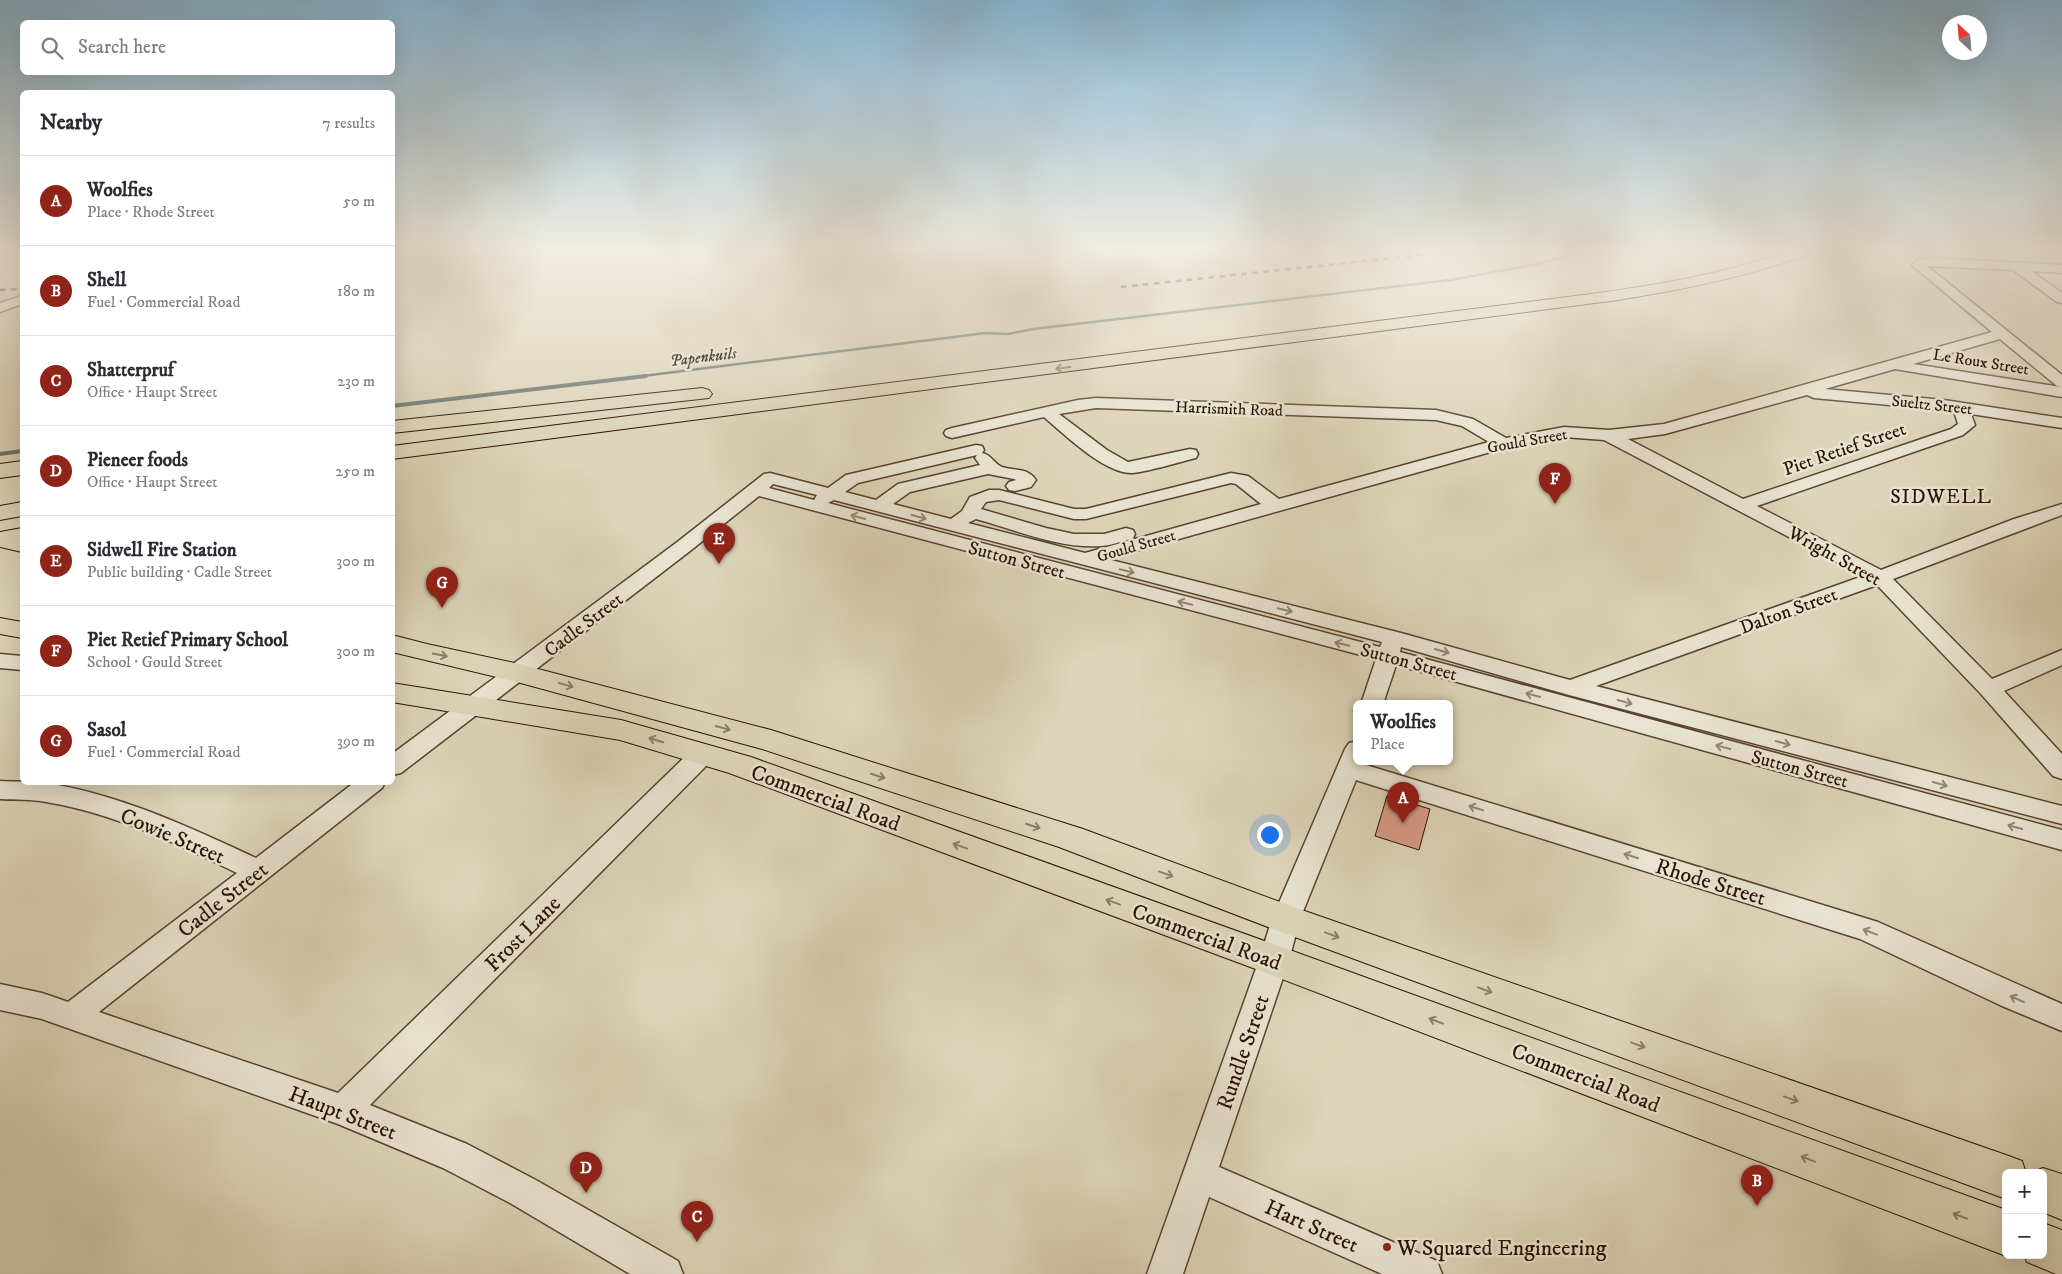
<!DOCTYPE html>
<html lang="en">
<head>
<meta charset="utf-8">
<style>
	:root { --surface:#fff; --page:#f2f2f3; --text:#2b2b33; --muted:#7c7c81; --line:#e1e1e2; --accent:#8f2418 }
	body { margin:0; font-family:"IM FELL DW Pica",serif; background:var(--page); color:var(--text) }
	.controls { position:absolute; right:15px; bottom:15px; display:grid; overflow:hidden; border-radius:8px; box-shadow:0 5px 20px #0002 }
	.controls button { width:45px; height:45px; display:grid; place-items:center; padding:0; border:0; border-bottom:1px solid var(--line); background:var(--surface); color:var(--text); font:25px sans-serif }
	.compass { position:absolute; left:1942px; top:15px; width:45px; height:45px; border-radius:50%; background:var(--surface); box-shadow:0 5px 20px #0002; rotate:334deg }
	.you { position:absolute; left:1269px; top:834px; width:18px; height:18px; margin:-12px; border:4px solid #fff; border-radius:50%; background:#1a73e8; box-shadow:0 0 0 8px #1a73e833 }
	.badge { display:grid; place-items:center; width:32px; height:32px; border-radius:50%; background:var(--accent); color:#fff; font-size:16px; font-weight:700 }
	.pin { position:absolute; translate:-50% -41px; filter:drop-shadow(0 1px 2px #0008) }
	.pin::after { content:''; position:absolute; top:26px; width:18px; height:15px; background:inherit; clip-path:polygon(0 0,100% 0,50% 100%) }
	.popup { position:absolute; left:1353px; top:700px; width:100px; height:65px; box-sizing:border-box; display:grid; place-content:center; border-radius:8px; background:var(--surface); filter:drop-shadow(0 1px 4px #0005); font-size:16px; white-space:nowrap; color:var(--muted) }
	.popup b { font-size:19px; color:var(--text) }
	.popup::after { content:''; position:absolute; left:50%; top:100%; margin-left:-10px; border:10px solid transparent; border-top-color:var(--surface) }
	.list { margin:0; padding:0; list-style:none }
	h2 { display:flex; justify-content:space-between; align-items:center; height:65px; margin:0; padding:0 20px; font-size:21px }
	h2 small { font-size:16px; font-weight:400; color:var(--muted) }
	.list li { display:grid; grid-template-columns:32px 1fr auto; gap:15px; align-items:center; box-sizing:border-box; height:90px; padding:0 20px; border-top:1px solid var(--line) }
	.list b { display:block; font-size:19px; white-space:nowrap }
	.list p { margin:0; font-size:16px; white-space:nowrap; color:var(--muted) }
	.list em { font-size:16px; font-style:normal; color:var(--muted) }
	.icon { flex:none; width:28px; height:28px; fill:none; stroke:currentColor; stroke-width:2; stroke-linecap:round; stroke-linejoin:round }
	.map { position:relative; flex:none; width:2062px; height:1274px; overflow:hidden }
	.search { position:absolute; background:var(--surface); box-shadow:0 5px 20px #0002; left:20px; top:20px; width:375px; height:55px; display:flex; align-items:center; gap:12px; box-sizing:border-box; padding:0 18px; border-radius:8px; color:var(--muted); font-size:19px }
	.panel { position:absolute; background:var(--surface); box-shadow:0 5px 20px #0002; left:20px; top:90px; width:375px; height:695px; border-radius:8px }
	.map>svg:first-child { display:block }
</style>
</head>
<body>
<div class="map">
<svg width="2062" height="1274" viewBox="0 0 2062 1274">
	<rect width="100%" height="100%" fill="#ddd5b9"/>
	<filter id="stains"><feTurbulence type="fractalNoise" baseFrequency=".004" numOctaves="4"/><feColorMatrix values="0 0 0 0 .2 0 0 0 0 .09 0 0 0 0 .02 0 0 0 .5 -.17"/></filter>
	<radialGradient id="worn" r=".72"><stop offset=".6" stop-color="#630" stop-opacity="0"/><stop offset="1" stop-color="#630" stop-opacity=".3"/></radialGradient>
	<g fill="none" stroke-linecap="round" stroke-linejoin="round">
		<polyline stroke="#6a756f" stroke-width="2.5" points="635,377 986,333 1008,334 1033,329 1450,280 1533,265 1581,252"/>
		<g stroke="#6a756f" stroke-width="4">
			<polyline points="392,406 646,376"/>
			<polyline points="0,454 22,451"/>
		</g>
	</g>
	<polygon fill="#d79986" stroke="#2b1202" points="1387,796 1430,809 1419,850 1375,836"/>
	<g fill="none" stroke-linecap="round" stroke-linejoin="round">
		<defs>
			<g id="minor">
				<path d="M1932,258L2062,265V273L2031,271L2062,293V303L2057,302L2013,270L1927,266L2062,375V397L1895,369L1825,389L1944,400L2062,418V428L1971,414L1975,425L1963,435L1757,506L1881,570L2014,519L2062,504V515L1893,579L1992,679L2062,650V665L2004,691L2062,754V779L2053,776L1981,694L1877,585L1596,686L2062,806V824L1569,695L1401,647L1400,652L2062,830V850L1396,665L1383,704H1361L1376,659L759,496L690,551L401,773L392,775V754L676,543L764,474L770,473L828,488L846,475L976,445L982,446L984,450L982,453C992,455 994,464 1002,467C1015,471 1027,467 1036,480L1031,487L1015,491L1009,490L1006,486L1009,482L1016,480L1014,479L988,474L910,492L893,504L951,519L962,511L970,497L989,490H999L1074,509H1086L1231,473L1248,476L1279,499L1489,442L1462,426L1436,420L1096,408L1059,414L1107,450L1128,462L1190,449L1196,450L1198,454L1196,458C1179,462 1147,472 1132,473C1105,474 1064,434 1044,417L952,438L946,436L944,433L946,430L952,428L1078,400L1096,398L1436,410L1473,419L1506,438L1564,427L1609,430L1664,424L1992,332L1912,265L1917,260ZM2000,339L2057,386L2061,387L1913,364ZM1807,395L1814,398L1954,411L1958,424L1951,429L1743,499L1628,439L1665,434ZM1564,437L1604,440L1863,576L1570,680L1401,633L1107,559L1505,448ZM977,455L975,458L980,465L898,484L876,500L845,492L858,483ZM1231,483L1236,484L1261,504L1085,553L968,523L976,519C1017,530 1059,549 1102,546C1113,545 1123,541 1133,538L1135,534L1133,530L1126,528L1104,534H1074L1046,528L981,509L986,502L999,500L1074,519H1086ZM773,484L817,495L814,500L769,488ZM834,500L1382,642L1380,647L828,503Z"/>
				<polygon points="22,296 22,304 0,312 0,303"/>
				<polygon points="0,654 22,656 22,670 0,668"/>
				<polygon points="1357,741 1357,762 1364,762 1363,764 1878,922 2062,1004 2062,1031 2002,1006 1860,939 1356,780 1300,919 1289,960 1219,1167 1437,1261 1442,1274 1382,1274 1209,1197 1183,1274 1147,1274 1259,960 1272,919 1345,749 1349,743"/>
				<path d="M702,747L711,749L714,755L711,761L370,1105L467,1144L534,1179L678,1261L683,1274H630L510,1203L443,1168L338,1124L42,1019L0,1010V984L42,993L68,1002L237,873C176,843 113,813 46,802C31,799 15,800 0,799V781C16,782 29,781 45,783C119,794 189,827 256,858L355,782H385L382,788L99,1012L338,1093L693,749Z"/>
			</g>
			<g id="major">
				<polygon points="0,532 22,538 22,552 0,547"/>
				<polygon points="0,618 22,622 22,638 0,634"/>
				<polygon points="392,635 427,644 519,664 771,730 1083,829 1299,909 2006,1155 2022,1161 2026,1173 2006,1173 2006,1199 1273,929 1059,847 762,749 517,682 392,652"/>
				<polygon points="392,683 621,720 751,757 1287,949 2006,1210 2006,1255 2008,1255 2006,1256 1261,971 729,773 620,740 392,702"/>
				<polygon points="2043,1168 2062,1174 2062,1220 2043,1212 2043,1173 2031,1173"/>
				<polygon points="2043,1223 2062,1230 2062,1274 2056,1274 2027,1262 2024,1255 2043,1255"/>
			</g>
			<g id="highway">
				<path d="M1786,252H1810L1807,255C1746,277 1682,290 1618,300L392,459V446L1591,294C1657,285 1723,274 1786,252Z"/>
				<polygon points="702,388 709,390 712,394 709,398 392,433 392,421"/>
				<polygon points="22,461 22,475 0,478 0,464"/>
				<polygon points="22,502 22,516 0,520 0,506"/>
				<polygon points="22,528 22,542 0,546 0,532"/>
			</g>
		</defs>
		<use href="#minor" stroke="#584330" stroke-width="3"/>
		<use href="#major" stroke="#2b1202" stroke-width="2"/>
		<use href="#highway" stroke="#2b1202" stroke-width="2"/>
		<use href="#minor" fill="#e9e4d2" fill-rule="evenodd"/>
		<use href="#major" fill="#ddd5b9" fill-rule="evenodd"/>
		<use href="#highway" fill="#ddd5b9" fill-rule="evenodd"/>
		<g stroke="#2b1202" stroke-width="2.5" stroke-dasharray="5.5 5.5" stroke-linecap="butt">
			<polyline points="1121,287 1440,253"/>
			<polyline points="0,290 22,289"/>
		</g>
	</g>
	<defs><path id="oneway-shaft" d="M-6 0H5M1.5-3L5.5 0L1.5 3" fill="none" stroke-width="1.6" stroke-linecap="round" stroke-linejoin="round" transform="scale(1.25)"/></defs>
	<g stroke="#8d7d67">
		<use href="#oneway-shaft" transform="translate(1063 368) rotate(173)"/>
		<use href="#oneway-shaft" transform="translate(440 655) rotate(12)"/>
		<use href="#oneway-shaft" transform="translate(566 685) rotate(15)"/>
		<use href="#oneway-shaft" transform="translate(723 728) rotate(15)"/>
		<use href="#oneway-shaft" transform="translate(656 740) rotate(-163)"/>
		<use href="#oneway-shaft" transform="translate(878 776) rotate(18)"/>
		<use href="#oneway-shaft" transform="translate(1033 826) rotate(18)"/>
		<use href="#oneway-shaft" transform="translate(960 846) rotate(-160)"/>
		<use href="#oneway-shaft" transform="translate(1166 874) rotate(20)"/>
		<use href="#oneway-shaft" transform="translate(1113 902) rotate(-160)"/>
		<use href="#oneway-shaft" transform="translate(1332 935) rotate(20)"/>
		<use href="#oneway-shaft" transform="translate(1485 990) rotate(20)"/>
		<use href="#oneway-shaft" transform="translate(1436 1021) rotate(-159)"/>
		<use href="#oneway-shaft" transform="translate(1638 1045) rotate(20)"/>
		<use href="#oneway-shaft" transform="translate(1791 1099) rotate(20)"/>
		<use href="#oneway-shaft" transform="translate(1808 1159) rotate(-159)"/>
		<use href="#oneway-shaft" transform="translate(1960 1216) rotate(-160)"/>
	</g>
	<g stroke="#948674">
		<use href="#oneway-shaft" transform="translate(858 517) rotate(-165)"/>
		<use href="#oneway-shaft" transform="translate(919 517) rotate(15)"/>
		<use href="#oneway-shaft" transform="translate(1127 571) rotate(14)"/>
		<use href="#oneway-shaft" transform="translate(1185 603) rotate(-166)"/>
		<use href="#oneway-shaft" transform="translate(1285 610) rotate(14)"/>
		<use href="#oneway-shaft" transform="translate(1342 644) rotate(-166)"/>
		<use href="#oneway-shaft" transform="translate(1442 651) rotate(16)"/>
		<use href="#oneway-shaft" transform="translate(1533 695) rotate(-165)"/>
		<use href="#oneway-shaft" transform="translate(1625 702) rotate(15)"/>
		<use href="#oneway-shaft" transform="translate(1783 743) rotate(15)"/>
		<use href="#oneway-shaft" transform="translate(1723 747) rotate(-165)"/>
		<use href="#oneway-shaft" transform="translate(1940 784) rotate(15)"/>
		<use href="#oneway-shaft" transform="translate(1476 808) rotate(-163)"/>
		<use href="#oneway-shaft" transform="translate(2015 827) rotate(-165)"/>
		<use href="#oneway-shaft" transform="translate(1631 856) rotate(-162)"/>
		<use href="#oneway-shaft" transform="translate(1870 932) rotate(-159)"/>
		<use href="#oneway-shaft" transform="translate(2017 999) rotate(-156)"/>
	</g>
	<linearGradient id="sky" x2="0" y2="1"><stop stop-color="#86b5d4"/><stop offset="0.58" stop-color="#f0ece0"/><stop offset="1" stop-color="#f0ece0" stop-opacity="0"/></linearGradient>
	<rect width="2062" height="431" fill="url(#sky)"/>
	<circle fill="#8f2418" stroke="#e9e4d2" stroke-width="2" cx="1387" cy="1247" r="5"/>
	<g text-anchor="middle" stroke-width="5" stroke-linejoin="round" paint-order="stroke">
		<g font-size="16" font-style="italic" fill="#504c41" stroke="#e9e4d2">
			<text transform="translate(703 356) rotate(-7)" y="6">Papenkuils</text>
		</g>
		<g font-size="16" fill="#2b1202" stroke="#e9e4d2">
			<text transform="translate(1981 361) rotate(9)" y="6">Le Roux Street</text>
			<text transform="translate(1932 404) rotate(6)" y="6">Sueltz Street</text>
			<text transform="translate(1229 408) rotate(2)" y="6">Harrismith Road</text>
			<text transform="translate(1527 440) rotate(-10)" y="6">Gould Street</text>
			<text transform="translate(1136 545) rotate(-16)" y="6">Gould Street</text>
		</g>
		<g font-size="19" fill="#2b1202" stroke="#e9e4d2">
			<text transform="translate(1844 448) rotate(-19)" y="7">Piet Retief Street</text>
			<text transform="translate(1835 555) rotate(29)" y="7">Wright Street</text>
			<text transform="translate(1017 559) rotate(15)" y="7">Sutton Street</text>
			<text transform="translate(1788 610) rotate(-20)" y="7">Dalton Street</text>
			<text transform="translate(583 624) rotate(-37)" y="7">Cadle Street</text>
			<text transform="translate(1409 661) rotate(15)" y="7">Sutton Street</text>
			<text transform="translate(1800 768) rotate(15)" y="7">Sutton Street</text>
		</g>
		<g font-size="20" letter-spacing="1" fill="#2b1202" stroke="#e9e4d2">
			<text x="1941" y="503">SIDWELL</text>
		</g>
		<g font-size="22" fill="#2b1202" stroke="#e9e4d2">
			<text transform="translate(826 797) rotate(20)" y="8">Commercial Road</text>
			<text transform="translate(173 835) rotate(23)" y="8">Cowie Street</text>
			<text transform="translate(1711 881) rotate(17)" y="8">Rhode Street</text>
			<text transform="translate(222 899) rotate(-38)" y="8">Cadle Street</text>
			<text transform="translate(522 933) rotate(-45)" y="8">Frost Lane</text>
			<text transform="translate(1207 936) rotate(20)" y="8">Commercial Road</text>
			<text transform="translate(1242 1052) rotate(-71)" y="8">Rundle Street</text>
			<text transform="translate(1586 1077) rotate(21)" y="8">Commercial Road</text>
			<text transform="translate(343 1112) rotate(21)" y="8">Haupt Street</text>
			<text transform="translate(1312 1225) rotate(24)" y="8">Hart Street</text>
		</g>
		<g font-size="22" fill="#2b1202" stroke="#e9e4d2" text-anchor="start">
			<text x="1397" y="1255">W Squared Engineering</text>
		</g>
	</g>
	<rect width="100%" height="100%" filter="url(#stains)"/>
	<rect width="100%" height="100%" fill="url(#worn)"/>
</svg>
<div class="controls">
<button>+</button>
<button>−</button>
</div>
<svg class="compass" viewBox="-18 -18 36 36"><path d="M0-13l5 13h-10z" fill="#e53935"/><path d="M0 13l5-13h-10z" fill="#7c7c81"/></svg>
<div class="you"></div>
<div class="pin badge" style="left:1403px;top:823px">A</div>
<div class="popup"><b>Woolfies</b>Place</div>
<div class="pin badge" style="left:1757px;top:1206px">B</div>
<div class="pin badge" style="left:697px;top:1242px">C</div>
<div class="pin badge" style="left:586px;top:1193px">D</div>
<div class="pin badge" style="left:719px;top:564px">E</div>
<div class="pin badge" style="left:1555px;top:504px">F</div>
<div class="pin badge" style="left:442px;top:608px">G</div>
<div class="search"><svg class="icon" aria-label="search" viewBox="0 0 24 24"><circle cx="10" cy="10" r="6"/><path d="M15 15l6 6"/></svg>Search here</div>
<section class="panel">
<h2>Nearby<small>7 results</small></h2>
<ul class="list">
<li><span class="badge">A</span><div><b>Woolfies</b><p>Place · Rhode Street</p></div><em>50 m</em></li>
<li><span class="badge">B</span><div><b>Shell</b><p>Fuel · Commercial Road</p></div><em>180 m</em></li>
<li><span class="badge">C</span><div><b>Shatterpruf</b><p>Office · Haupt Street</p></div><em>230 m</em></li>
<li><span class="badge">D</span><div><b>Pieneer foods</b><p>Office · Haupt Street</p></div><em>250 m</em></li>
<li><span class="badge">E</span><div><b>Sidwell Fire Station</b><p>Public building · Cadle Street</p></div><em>300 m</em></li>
<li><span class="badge">F</span><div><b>Piet Retief Primary School</b><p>School · Gould Street</p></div><em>300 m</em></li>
<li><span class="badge">G</span><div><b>Sasol</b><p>Fuel · Commercial Road</p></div><em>390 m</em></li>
</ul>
</section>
</div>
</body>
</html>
